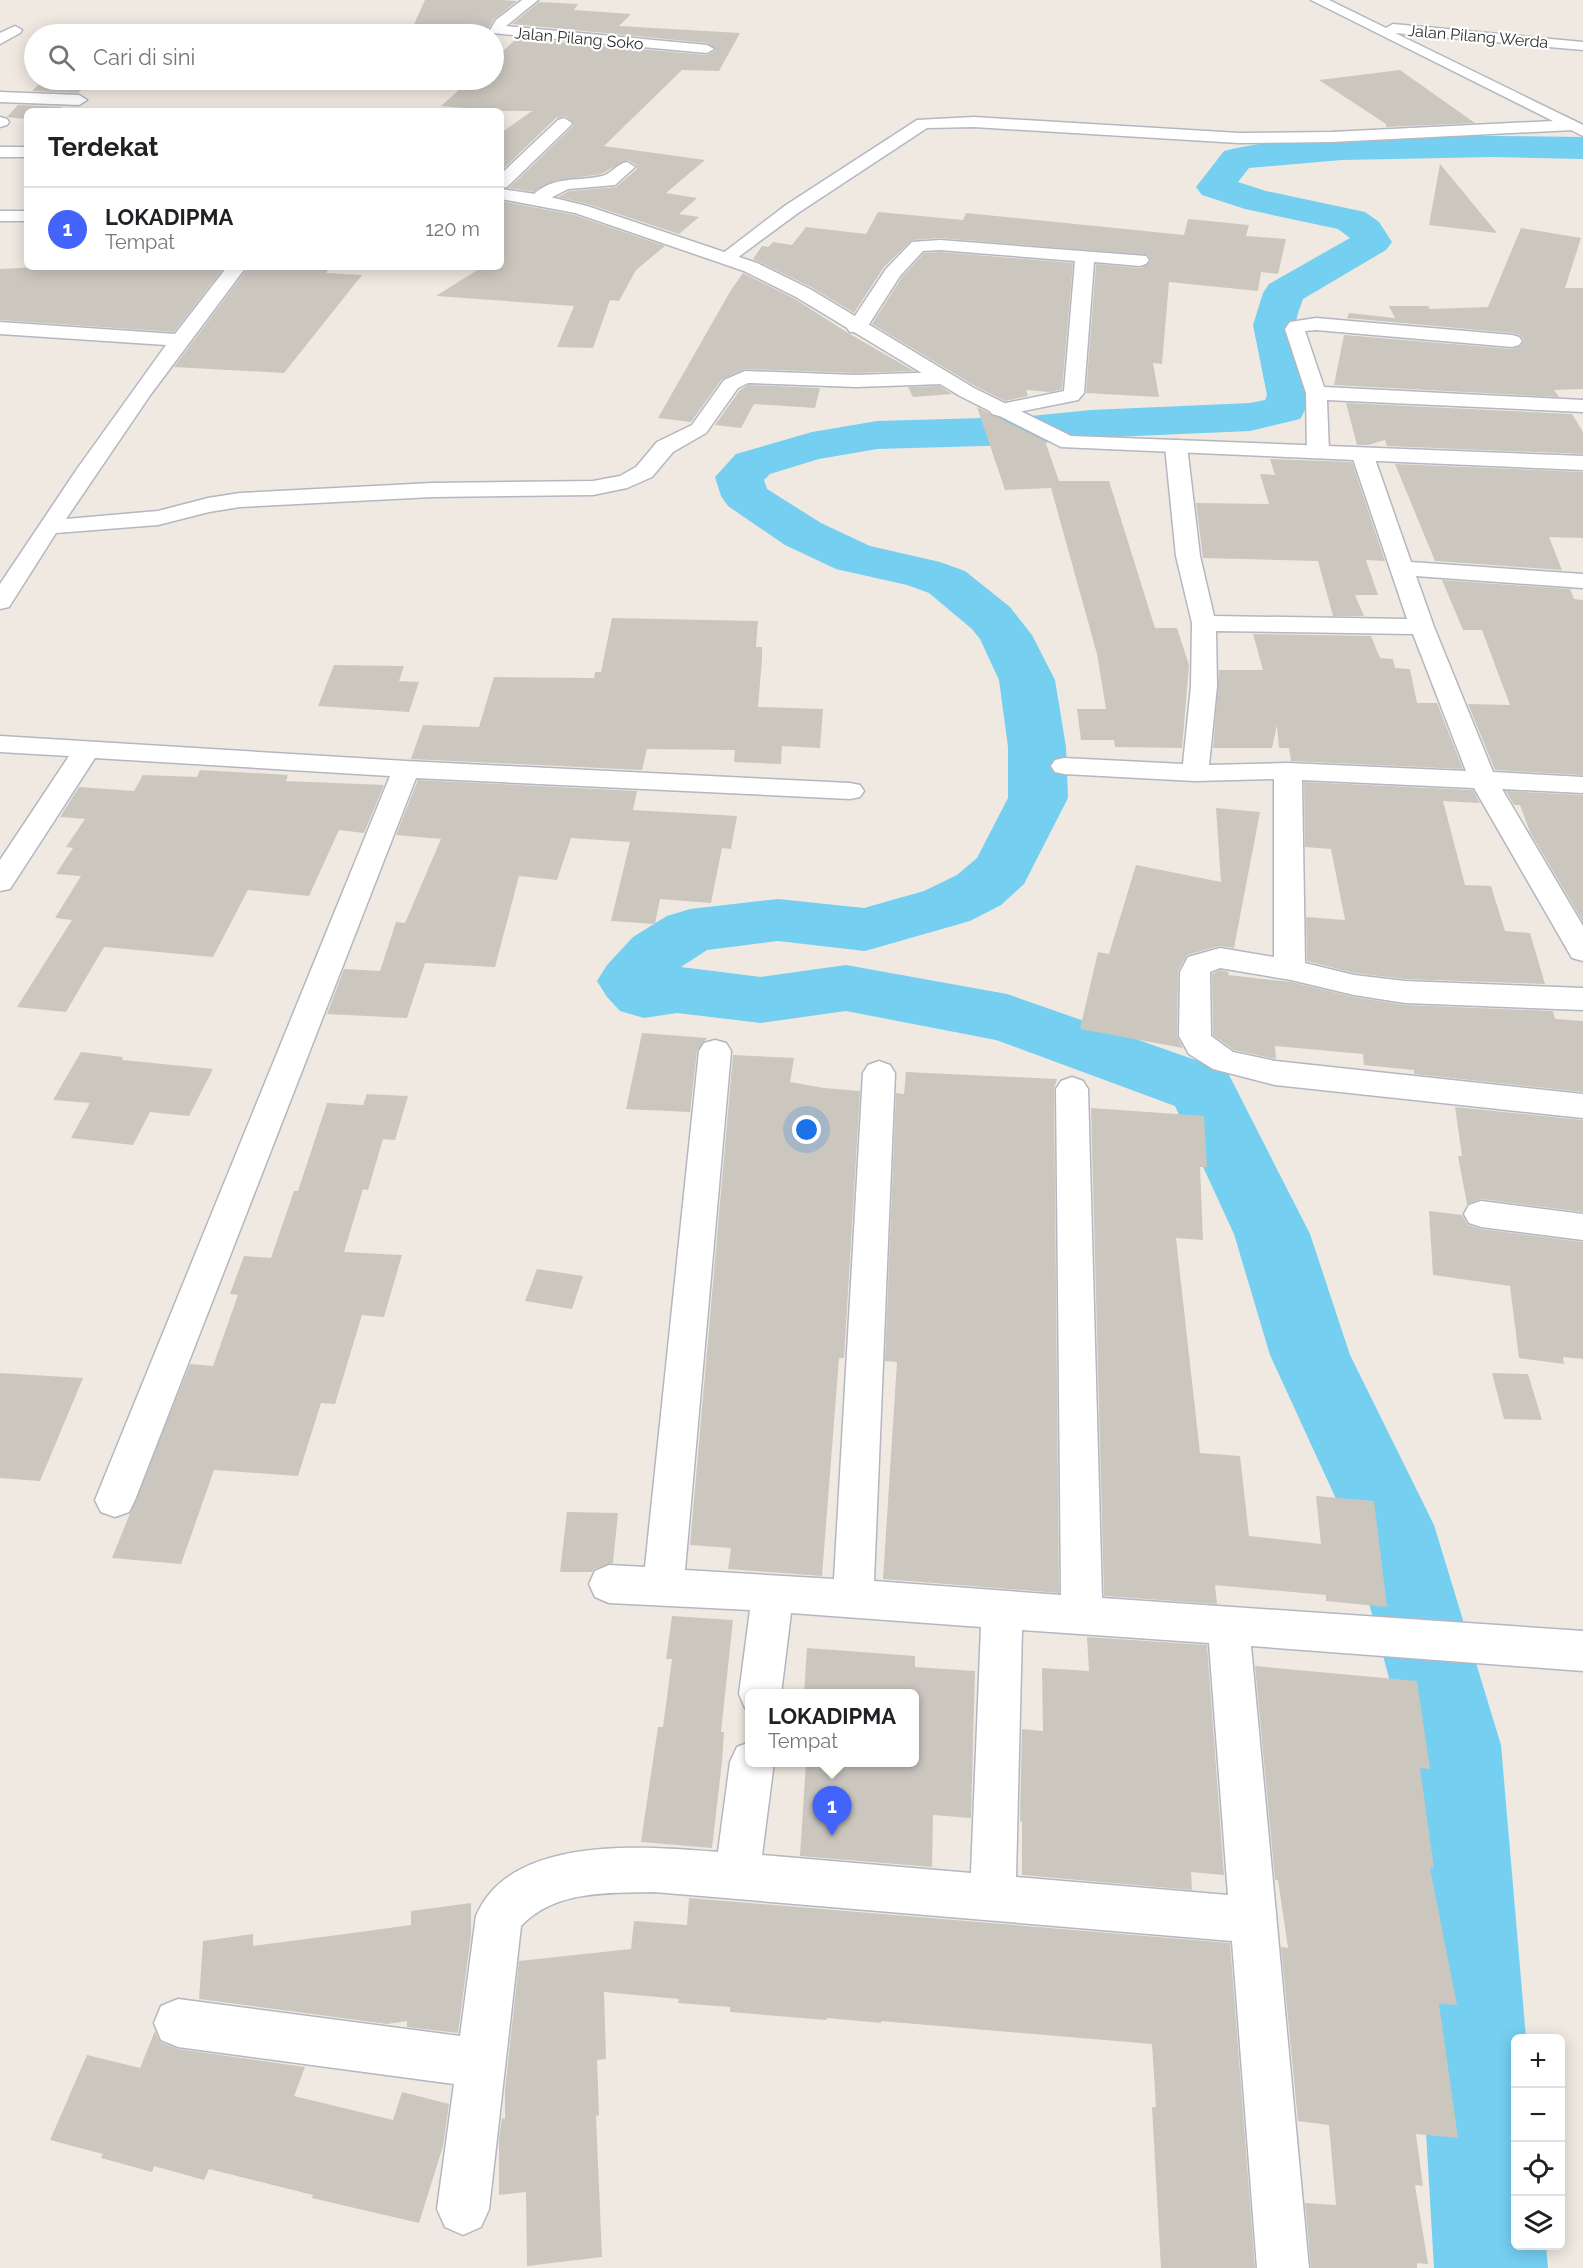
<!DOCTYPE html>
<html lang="id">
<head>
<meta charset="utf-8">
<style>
	:root { --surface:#fff; --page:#f2f2f2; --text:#202124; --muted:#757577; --line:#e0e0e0; --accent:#4264fb }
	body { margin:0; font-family:Raleway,sans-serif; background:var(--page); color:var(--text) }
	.controls { position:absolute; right:18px; bottom:18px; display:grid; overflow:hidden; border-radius:9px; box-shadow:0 3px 15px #0003 }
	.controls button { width:54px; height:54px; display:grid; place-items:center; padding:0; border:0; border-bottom:2px solid var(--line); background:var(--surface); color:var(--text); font:30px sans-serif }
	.you { position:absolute; left:807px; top:1130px; width:21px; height:21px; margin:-15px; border:4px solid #fff; border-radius:50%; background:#1a73e8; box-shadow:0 0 0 9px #1a73e833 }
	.badge { display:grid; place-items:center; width:39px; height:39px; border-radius:50%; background:var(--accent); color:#fff; font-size:20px; font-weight:700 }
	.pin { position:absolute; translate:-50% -50px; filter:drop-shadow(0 2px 3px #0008) }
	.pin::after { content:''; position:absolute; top:32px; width:21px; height:18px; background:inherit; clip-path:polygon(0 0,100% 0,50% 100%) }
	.popup { position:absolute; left:745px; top:1689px; width:174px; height:78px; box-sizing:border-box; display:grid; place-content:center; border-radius:9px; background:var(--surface); filter:drop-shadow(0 2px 4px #0005); font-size:20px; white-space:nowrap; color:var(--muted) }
	.popup b { font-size:22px; color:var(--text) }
	.popup::after { content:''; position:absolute; left:50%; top:100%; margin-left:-12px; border:12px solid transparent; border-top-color:var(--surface) }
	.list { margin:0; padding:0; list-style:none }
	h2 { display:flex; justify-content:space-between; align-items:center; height:78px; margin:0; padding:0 24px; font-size:26px }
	h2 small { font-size:20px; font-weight:400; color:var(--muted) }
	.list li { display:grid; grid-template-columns:39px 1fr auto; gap:18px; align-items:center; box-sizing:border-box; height:84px; padding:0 24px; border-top:2px solid var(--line) }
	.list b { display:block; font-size:22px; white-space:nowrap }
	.list p { margin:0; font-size:20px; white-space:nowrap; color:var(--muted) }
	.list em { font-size:20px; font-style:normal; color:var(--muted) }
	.icon { flex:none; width:33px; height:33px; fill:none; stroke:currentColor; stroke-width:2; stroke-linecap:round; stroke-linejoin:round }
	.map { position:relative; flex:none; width:1583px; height:2268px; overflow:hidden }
	.search { position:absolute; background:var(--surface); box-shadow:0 3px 15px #0003; left:24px; top:24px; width:480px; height:66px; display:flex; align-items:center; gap:15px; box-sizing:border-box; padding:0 21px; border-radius:33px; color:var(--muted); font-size:22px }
	.panel { position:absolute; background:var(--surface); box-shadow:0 3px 15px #0003; left:24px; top:108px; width:480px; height:162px; border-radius:9px }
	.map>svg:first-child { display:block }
</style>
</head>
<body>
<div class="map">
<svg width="1583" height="2268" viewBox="0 0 1583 2268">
	<rect width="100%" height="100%" fill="#efe9e1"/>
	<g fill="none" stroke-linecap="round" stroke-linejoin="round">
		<path fill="#75cff0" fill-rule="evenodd" d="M1494,136L1583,137V159L1494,157L1342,160L1249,168L1238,182L1266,191L1365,212L1379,222L1392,242L1386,250L1303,299C1300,308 1295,319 1296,327C1299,361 1322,386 1300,419L1250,431L1091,438L1020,445L877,449L819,459L770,474L764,480L767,489L821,523L870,546L940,562L965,571L1010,607L1032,635L1055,680L1066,747L1068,798L1024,884L1001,905L970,921L865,951L778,941L707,950L681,967L761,977L846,965L1007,994L1227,1071L1310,1234L1350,1355L1434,1525L1501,1745L1526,2038H1516V2246H1546L1548,2268H1434L1411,1878L1407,1745L1348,1525L1270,1355L1234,1234L1175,1106L996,1040L846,1011L761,1023L677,1013L644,1018L620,1011L607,997L597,981L607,965L633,937L667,916L690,909L778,899L864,908L924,891L957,875L977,858L1008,798V747L999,680L980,639L972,629L929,593L907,585L836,569L785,545L728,506L721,496L715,477L736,454L812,432L877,421L1020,417L1091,410L1250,403L1265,400L1267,395L1253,325L1263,293L1269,284L1350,238L1338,229L1245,209L1202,195L1196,187L1224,151C1305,131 1410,137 1494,136Z"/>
	</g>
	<g fill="#cbc7bf">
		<polygon points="425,0 499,0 517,1 494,19 488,29 491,34 431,34 435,31 411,31"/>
		<polygon points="539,2 578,4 574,10 631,14 619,26 740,33 719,71 682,70 604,146 705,160 666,193 697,198 679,214 699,217 679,234 588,204 558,197 569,191 616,187 637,169 636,165 628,160 601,174 554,181 534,192 509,188 572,127 574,123 565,116 556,118 501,171 501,133 532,111 498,111 441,106 470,80 494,80 494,59 517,38 707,55 716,50 707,43 512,24"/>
		<polygon points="1400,70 1475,123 1386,127 1386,124 1319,80"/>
		<polygon points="38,85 84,87 78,93 32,91"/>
		<polygon points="18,105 62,107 57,111 27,111 27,119 7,117"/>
		<polygon points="1440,164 1497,233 1429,225"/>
		<polygon points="501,201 574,215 665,246 636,270 619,301 610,300 593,348 557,347 574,306 436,296 482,267 501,267"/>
		<polygon points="878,212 963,220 966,213 1184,235 1188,219 1249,225 1246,236 1286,239 1278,274 1261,272 1258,291 1169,282 1162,364 1153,363 1159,397 1086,393 1096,264 1141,268 1151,261 1148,255 940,238 912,240 884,267 854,313 811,287 753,259 762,246 768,247 773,242 792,245 806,227 866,234"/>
		<polygon points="1521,228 1581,238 1565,288 1583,288 1583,389 1554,390 1559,397 1334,385 1344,335 1512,349 1521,346 1524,340 1520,335 1512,333 1347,318 1349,313 1395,318 1389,306 1428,306 1430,309 1488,307"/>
		<polygon points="940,252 1073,263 1062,389 1050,392 1026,390 1028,396 1005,401 975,386 872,324 902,277 924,253"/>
		<polygon points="38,267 183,267 223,269 174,332 0,320 0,269"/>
		<polygon points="277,267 329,267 326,273 362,275 284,373 174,367 247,269 276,269"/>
		<polygon points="743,273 795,299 848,333 914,371 856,373 745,369 722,379 691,422 658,418 731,290"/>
		<polygon points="748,385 820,388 815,408 754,404 741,428 715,425 740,390"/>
		<polygon points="940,386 952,394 913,397 908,387"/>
		<polygon points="1346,403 1572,414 1583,432 1583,454 1387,446 1385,440 1368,445 1357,445"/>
		<polygon points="977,407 1045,441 1059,481 1109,481 1155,628 1177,628 1189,665 1182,748 1115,747 1114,740 1081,740 1077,709 1106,709 1097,654 1051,488 1005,490"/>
		<polygon points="1270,459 1352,462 1385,561 1366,560 1378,595 1355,595 1364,616 1333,616 1318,561 1203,558 1196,503 1269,504 1260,474 1275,475"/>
		<polygon points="1395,464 1583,472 1583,538 1549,537 1562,570 1435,561"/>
		<polygon points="1442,580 1570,589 1574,599 1583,600 1583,775 1495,770 1468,704 1510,705 1482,630 1463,630"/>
		<polygon points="612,618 758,621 756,647 762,647 762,659 758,707 823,709 820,748 782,746 781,764 734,762 735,750 647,749 642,770 411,759 423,725 479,727 494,677 594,678 595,672 601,672"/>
		<polygon points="1253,634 1371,636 1380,658 1393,659 1395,668 1410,669 1417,703 1437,703 1463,769 1291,761 1289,748 1279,748 1277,725 1272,748 1213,748 1219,670 1263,670"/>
		<polygon points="334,665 404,666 399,681 419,682 409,712 318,706"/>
		<polygon points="200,770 288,775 286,781 384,785 364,833 339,830 309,896 248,890 213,957 104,947 66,1012 17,1007 72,920 55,918 81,876 56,874 73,848 66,847 85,819 60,817 79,787 134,791 143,775 197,777"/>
		<polygon points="418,780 637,791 633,810 737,816 731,849 722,848 711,903 660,899 655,924 611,921 630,842 571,838 557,880 519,876 495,967 425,963 407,1018 327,1014 344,969 380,971 396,922 405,923 441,839 396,835"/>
		<polygon points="1304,782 1473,790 1480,803 1443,801 1465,885 1491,886 1505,931 1530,933 1545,984 1405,979 1354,973 1307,961 1306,917 1345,920 1331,849 1305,847"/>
		<polygon points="1506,791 1583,795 1583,922 1530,832 1520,805 1514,805"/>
		<polygon points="1216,808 1260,812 1234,948 1219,946 1187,955 1178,971 1177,1036 1183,1048 1080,1029 1098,952 1109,954 1136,865 1221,882"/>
		<polygon points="1220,970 1229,972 1228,975 1291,982 1354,997 1405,1005 1553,1011 1555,1019 1583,1021 1583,1092 1414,1074 1414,1070 1364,1065 1363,1054 1275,1046 1276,1059 1234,1050 1213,1035 1212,974"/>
		<polygon points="642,1033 707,1038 697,1051 690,1112 626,1109"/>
		<polygon points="81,1052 123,1057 122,1060 213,1069 189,1116 150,1112 133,1145 71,1138 90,1103 53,1100"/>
		<polygon points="733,1055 794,1058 790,1082 824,1088 860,1091 844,1358 839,1358 822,1576 728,1569 731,1548 690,1545"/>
		<polygon points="906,1072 1057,1079 1054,1089 1059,1593 883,1579 897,1362 885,1361 896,1093 904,1094"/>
		<polygon points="367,1094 408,1096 395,1140 383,1139 368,1190 363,1189 344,1252 402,1255 384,1317 362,1315 335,1404 321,1403 298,1476 214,1470 181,1564 112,1558 190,1364 213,1366 238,1295 230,1294 244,1256 271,1258 294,1191 298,1191 327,1103 363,1105"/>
		<polygon points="1455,1107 1583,1120 1583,1212 1481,1199 1467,1204 1458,1156 1462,1156"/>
		<polygon points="1091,1108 1204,1116 1207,1167 1200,1167 1203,1240 1176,1238 1200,1453 1240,1456 1249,1536 1321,1544 1316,1496 1374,1501 1387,1607 1326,1601 1326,1595 1215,1585 1217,1604 1104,1596"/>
		<polygon points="1429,1211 1462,1215 1468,1225 1481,1229 1583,1242 1583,1359 1563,1357 1564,1364 1519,1358 1510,1286 1433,1275"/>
		<polygon points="537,1269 583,1276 572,1309 525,1301"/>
		<polygon points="0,1373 83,1378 40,1481 0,1478"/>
		<polygon points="1492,1373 1528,1374 1542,1420 1504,1419"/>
		<polygon points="567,1512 618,1513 613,1563 594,1569 592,1572 560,1572"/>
		<polygon points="672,1616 733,1620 721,1732 724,1732 722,1762 712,1848 641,1842 658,1727 663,1727 672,1659 666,1659"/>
		<polygon points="1087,1637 1207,1645 1224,1875 1191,1872 1192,1890 1022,1875 1022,1822 1020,1821 1022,1729 1043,1731 1042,1668 1089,1671"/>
		<polygon points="807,1648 915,1656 915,1667 975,1671 971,1818 933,1815 932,1867 800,1856 806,1762 915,1762 915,1688 914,1694 804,1694"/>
		<polygon points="1255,1666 1417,1681 1430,1769 1420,1768 1434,1868 1430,1868 1457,2005 1439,2004 1458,2138 1416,2134 1423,2186 1415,2185 1428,2264 1417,2263 1417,2268 1311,2268 1305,2203 1336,2205 1329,2125 1298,2121 1281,1947 1288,1948 1278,1880 1275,1880"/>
		<polygon points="689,1898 1230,1943 1255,2268 1161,2268 1152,2107 1156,2107 1152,2044 881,2021 881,2023 827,2018 827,2020 730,2012 730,2007 678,2003 679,1999 604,1992 606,2059 597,2060 599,2115 596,2116 602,2257 527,2266 526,2192 499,2195 499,2139 502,2118 505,2119 505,2090 519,1961 631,1949 634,1921 687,1925"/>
		<polygon points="471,1903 471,1935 458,2033 407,2027 407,2021 387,2024 199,1999 203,1941 253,1934 253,1946 345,1934 411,1925 411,1911"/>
		<polygon points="155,2031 160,2042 178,2049 305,2067 294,2096 393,2120 402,2092 449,2104 443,2146 419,2223 312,2198 313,2195 209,2169 204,2180 154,2166 152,2172 101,2158 103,2154 50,2140 87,2055 140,2068"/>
	</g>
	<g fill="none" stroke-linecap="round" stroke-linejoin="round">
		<defs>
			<g id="street">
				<polygon points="522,0 538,0 506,26 707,45 714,49 707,53 492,33 490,30 496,20"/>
				<polygon points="15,26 22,30 20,33 0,44 0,33"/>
				<polygon points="0,92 79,95 87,100 79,105 0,102"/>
				<polygon points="0,117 7,119 9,122 7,125 0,127"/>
				<polygon points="974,117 1239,133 1332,132 1573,120 1581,125 1573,130 1332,142 1239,143 974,127 927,128 798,213 733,261 721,261 718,257 786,205 917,120"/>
				<polygon points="564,118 572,123 570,126 507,187 501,188 501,174 558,120"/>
				<path d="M627,162L635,167L615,185L568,189L539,204L533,203L530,199C548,175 577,182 602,176C611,174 617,164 627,162Z"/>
				<rect x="0" y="211" width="27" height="10"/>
				<polygon points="940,240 1146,256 1149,260 1146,264 1140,266 1094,262 1084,393 1078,400 999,416 992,414 989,410 992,406 1064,391 1075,261 940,250 923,251 900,276 864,332 850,332 847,328 886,269 912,242"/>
				<polygon points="227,267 246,267 151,394 66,519 158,511 208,498 240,493 432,483 593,481 620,476 636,467 657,442 692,425 724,380 745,371 856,375 943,372 950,374 953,378 950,382 943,384 856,387 748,383 738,388 706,433 673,452 652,477 627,488 593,495 432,497 240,507 209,512 158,525 56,533 9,607 0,609 0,584 77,469 166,345 0,334 0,322 175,334"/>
				<polygon points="1316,318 1512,335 1519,337 1522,341 1519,345 1512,347 1316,330 1305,331 1324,387 1583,400 1583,412 1327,400 1329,452 1326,457 1318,458 1310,457 1307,452 1306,393 1285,329 1290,322"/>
				<path d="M1176,440L1184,441L1187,446L1200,556L1214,616L1407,619L1352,456L1355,451L1363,450L1371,451L1374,456L1411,562L1583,574V588L1416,576L1434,627L1493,772L1583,777V793L1502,789L1583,926V961L1572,958L1474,788L1302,780L1305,963L1354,975L1405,981L1583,988V1010L1405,1003L1354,995L1291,980L1220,968L1210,972L1211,1036L1233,1052L1275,1061L1583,1094V1118L1275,1085L1213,1069L1189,1054L1179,1036L1180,972L1188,957L1220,948L1274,957V779L1195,781L1064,774L1055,772L1051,766L1055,760L1064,758L1183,764L1191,686L1192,623L1176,556L1165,446L1168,441ZM1216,631L1413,634L1466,771L1288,763L1209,765L1217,686Z"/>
				<polygon points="0,736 406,761 850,783 860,785 864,791 860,797 850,799 416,778 135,1500 129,1512 115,1517 101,1512 95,1500 390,776 95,758 10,889 0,891 0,860 69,756 0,752"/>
				<path d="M715,1040L726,1043L731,1051L685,1570L834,1579L863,1073L868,1065L879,1061L890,1065L895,1073L874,1581L1061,1595L1056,1089L1061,1081L1072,1077L1083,1081L1088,1089L1102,1598L1583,1631V1671L1251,1646L1309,2268H1257L1232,1941L654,1892C608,1893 555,1890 521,1926L489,2209L481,2227L463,2235L445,2227L437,2209L454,2084L178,2047L161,2040L154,2023L161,2006L178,1999L460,2036L476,1916C510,1834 646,1846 718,1852L730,1762L737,1747L750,1742V1762H774L762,1855L971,1873L981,1627L791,1613L781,1694H750V1710L745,1708L739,1694L750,1610L609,1603L595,1597L589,1584L595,1571L609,1565L645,1567L699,1051L704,1043ZM1022,1630L1209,1643L1228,1895L1016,1877Z"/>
				<polygon points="1481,1201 1583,1214 1583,1240 1481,1227 1469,1223 1464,1214 1469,1205"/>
			</g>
			<g id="secondary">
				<polygon points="1311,0 1329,0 1386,28 1393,24 1583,42 1583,50 1395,33 1583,125 1583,136"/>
				<rect x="0" y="147" width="27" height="10"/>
				<polygon points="501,189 542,195 587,206 757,263 810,289 974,388 1071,436 1583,456 1583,470 1061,447 960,396 796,297 744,271 575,213 501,199"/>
			</g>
		</defs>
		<use href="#street" stroke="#b4b7c1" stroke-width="3"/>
		<use href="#secondary" stroke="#b4b7c1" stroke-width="3"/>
		<use href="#street" fill="#fff" fill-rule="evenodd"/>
		<use href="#secondary" fill="#fff" fill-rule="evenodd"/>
	</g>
	<g text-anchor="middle" stroke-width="4.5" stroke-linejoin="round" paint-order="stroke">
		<g font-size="16" fill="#2e2e2e" stroke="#fff">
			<text transform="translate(1478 36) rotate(5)" y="6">Jalan Pilang Werda</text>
			<text transform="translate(579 38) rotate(5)" y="6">Jalan Pilang Soko</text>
		</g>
	</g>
</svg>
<div class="controls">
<button>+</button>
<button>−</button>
<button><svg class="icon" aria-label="locate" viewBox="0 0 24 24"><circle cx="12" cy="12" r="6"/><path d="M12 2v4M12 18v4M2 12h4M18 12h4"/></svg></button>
<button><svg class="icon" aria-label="layers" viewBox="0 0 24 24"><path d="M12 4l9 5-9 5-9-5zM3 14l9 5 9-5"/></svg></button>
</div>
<div class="you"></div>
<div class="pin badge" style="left:832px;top:1836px">1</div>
<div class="popup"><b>LOKADIPMA</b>Tempat</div>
<div class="search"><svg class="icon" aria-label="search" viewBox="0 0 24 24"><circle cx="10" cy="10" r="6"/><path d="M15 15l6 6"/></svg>Cari di sini</div>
<section class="panel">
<h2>Terdekat<small></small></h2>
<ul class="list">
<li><span class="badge">1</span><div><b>LOKADIPMA</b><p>Tempat</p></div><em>120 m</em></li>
</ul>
</section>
</div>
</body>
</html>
